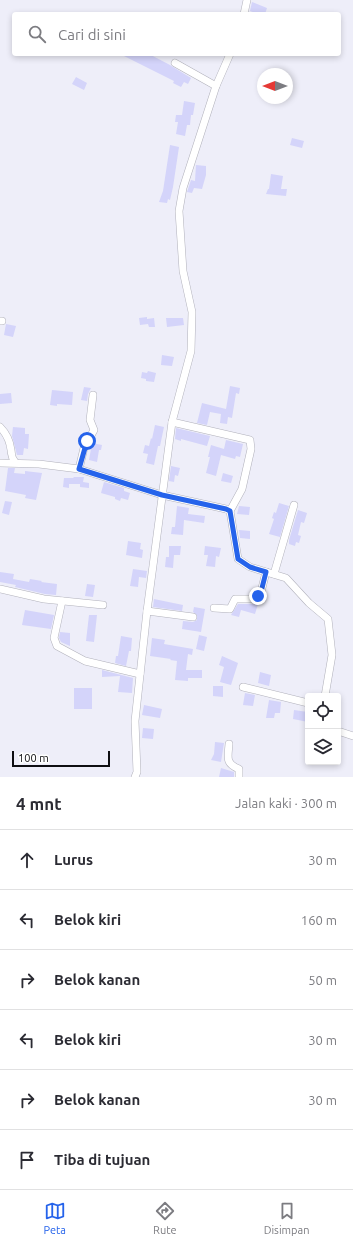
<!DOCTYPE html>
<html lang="id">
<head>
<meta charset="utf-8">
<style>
	:root { --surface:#fff; --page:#f7f7f7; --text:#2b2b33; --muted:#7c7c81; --line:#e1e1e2; --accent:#2563eb }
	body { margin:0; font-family:Ubuntu,sans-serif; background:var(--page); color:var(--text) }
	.controls { position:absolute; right:12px; bottom:12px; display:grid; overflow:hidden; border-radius:4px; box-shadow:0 2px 6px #0003 }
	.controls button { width:36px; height:36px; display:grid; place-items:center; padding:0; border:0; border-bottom:1px solid var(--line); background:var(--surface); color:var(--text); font:20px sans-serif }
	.compass { position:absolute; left:257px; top:68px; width:36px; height:36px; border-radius:50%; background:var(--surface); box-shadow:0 2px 6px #0003; rotate:270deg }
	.scale { position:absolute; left:12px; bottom:10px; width:98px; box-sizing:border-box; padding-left:4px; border:2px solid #0e0e12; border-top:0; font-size:11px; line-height:14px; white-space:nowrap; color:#0e0e12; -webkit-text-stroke:3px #fff; paint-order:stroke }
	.stop { position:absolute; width:12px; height:12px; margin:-9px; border:3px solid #2563eb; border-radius:50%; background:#fff }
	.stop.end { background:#2563eb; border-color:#fff; box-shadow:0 1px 4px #0008 }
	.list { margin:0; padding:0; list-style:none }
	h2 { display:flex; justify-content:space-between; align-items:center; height:52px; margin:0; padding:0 16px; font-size:17px }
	h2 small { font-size:13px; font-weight:400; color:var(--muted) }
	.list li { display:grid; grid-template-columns:26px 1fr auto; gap:12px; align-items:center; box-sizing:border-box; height:60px; padding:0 16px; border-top:1px solid var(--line) }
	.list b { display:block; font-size:15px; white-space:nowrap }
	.list em { font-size:13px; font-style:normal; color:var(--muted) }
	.icon { flex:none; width:22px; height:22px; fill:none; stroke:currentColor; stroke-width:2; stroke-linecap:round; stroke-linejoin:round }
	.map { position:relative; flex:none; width:353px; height:777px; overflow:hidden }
	.search { position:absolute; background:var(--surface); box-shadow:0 2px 6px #0003; left:12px; right:12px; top:12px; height:44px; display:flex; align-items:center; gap:10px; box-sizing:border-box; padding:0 14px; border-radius:4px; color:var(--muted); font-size:15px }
	.sheet { height:412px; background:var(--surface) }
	nav { display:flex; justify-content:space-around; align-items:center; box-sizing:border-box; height:56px; border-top:1px solid var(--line); background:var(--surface); font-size:11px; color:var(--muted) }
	nav a { display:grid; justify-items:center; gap:2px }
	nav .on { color:var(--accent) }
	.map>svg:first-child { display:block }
</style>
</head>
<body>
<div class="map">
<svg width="353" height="777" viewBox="0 0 353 777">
	<rect width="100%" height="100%" fill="#eeeef9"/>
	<g fill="#d4d4fa">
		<polygon points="252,2 267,8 265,14 255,14 255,13 250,11"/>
		<polygon points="120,54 149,54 170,65 173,67 191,78 188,84 184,82 181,87 173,83 174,81"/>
		<polygon points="76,77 87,83 84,90 72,84"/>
		<polygon points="184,101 195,103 193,115 191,115 190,125 187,125 185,136 176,134 178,122 175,122 176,115 182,115"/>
		<polygon points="292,138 304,141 302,148 290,145"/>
		<polygon points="170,145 179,147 173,187 170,200 168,199 167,203 159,202 163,191"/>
		<polygon points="196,165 206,166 206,175 202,189 194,188 192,193 187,192 191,180 195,181"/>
		<polygon points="271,174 283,176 281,189 287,189 286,196 266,194 268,189 269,189"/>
		<polygon points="147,317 147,319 154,318 155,327 149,327 148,324 140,325 139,318"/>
		<polygon points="166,318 183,318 184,325 167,327"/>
		<polygon points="6,324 16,326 13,337 4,335"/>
		<polygon points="162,355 174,357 172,366 161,365"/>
		<polygon points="148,371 156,373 154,382 146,381 146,379 141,378 142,372 147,373"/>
		<polygon points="230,386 240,388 239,394 236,393 232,418 228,417 227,424 220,423 221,414 210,412 207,425 197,423 202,403 226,409"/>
		<polygon points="84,387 91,388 88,394 87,401 81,400"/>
		<polygon points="52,390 73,392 72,405 57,404 57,406 50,405"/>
		<polygon points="11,393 12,403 0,404 0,394"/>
		<polygon points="155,425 164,427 160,446 158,446 154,465 146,463 148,454 143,453 145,445 149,446 151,438 152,439"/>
		<polygon points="13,427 25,428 25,434 29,434 28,449 24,448 23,455 17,455 12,436"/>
		<polygon points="176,428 210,436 207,446 181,439 181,441 175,439"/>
		<polygon points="226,440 243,444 240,457 236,456 235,459 221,455 216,476 206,473 210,457 208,457 211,445 224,449"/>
		<polygon points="92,443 102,445 101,450 99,450 97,462 89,460"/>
		<polygon points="171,466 180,468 178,476 175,475 174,482 169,481"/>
		<polygon points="8,468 15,468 14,473 25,474 25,471 42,473 36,500 25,498 26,495 5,491"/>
		<polygon points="223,473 233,476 231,483 221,481"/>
		<polygon points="74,477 84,477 83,482 89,483 89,488 80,487 80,484 69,484 69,488 63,487 64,478 73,478"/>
		<polygon points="104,482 124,488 124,491 130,493 128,500 121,498 120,501 115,499 115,497 101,493"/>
		<polygon points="5,501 12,502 9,515 2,513"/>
		<polygon points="279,503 289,506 280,537 269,534 274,519 272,518 274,512 276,513"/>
		<polygon points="177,506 189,508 188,514 205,516 204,523 184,520 183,535 171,534 172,527 175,527"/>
		<polygon points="239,506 250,507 249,515 237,514"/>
		<polygon points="298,510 307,513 304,523 301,522 298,535 301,536 299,543 296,542 295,546 289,544 289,540"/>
		<polygon points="239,530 250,531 250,539 240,538"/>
		<polygon points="128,541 141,543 140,549 143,550 142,558 126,555"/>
		<polygon points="169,546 181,546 180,555 174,555 173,568 165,567 166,557 169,557"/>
		<polygon points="205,546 221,548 219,557 216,556 215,567 206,566 208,555 204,555"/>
		<polygon points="133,569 147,571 146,578 139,577 138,587 130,586"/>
		<polygon points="0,572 14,574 13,579 29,582 30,579 42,581 41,582 57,584 56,595 45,594 15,587 16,585 0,582"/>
		<polygon points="87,584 95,585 93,597 85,596"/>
		<polygon points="154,599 183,605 182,611 153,607"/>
		<polygon points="238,604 258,604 255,614 241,610 239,617 231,615"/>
		<polygon points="194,607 205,609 201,632 182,629 183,621 193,622 197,620 197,615 193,612"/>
		<polygon points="25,610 54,615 51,629 22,625"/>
		<polygon points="89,615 97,615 94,642 86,641"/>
		<polygon points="60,632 70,633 70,646 61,642 59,638"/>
		<polygon points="199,635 207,637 204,651 196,649"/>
		<polygon points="121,636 132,638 131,651 129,651 126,666 115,663 116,656 118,656"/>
		<polygon points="152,638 165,640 164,644 193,649 192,655 188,654 186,670 202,670 202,678 188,678 188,681 175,680 177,661 170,660 171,659 150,656"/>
		<polygon points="222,656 238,663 231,685 220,682 224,667 219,665"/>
		<polygon points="102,670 133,678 132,693 118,692 120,676 102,677"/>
		<polygon points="260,672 271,675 269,686 258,683"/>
		<polygon points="213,686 223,686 223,697 213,696"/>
		<rect x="74" y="688" width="18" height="21"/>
		<polygon points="245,693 255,695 253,706 243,705"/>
		<polygon points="269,700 281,702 280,713 275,713 274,718 266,718"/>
		<polygon points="144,705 162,709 160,718 142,715"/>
		<polygon points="294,710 308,712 308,722 293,719"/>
		<polygon points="143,728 154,729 153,739 142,738"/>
		<polygon points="215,742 224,743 221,762 211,760 214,754"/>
		<polygon points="221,768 234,772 234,777 219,777"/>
	</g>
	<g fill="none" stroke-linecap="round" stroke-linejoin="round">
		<defs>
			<g id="minor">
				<polyline points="244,14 247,0"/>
				<polyline points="175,63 216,86"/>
				<polyline points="0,321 2,321"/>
				<polyline points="172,422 250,440 251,449 242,489 230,511"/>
				<path d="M0,427C6,433 10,442 11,450C12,457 11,456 15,462"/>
				<polyline points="0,463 39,464 79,469 162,495 226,509 230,511 238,559 250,567 286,578 309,603 328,619 332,655 325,696"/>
				<polyline points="79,469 84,448 94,430 90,420 93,395"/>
				<polyline points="274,574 294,505"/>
				<polyline points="0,589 44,599 103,605"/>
				<polyline points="62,601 54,638 57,646 85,661 140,674"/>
				<polyline points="214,608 230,609 235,599 254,599 261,592 266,572"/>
				<polyline points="147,611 193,617"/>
				<polyline points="243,687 308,703"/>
				<polyline points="338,731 353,736"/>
				<path d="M229,744C228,758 225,763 239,769V777"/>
				<polyline points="135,777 137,772 135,721 147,611 172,422 191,351 192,312 183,271 179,211 183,188 216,86 230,54"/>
			</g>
		</defs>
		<use href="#minor" stroke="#b1b1bb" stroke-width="8"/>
		<use href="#minor" stroke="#fff" stroke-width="7"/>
	</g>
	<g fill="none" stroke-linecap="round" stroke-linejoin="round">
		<polyline stroke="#2563eb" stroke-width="5" points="87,441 79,469 162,495 226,509 230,511 238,559 250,567 266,572 261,592 258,596"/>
	</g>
</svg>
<div class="controls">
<button><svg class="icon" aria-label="locate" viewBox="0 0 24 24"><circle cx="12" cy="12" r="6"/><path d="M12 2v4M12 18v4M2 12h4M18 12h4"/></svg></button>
<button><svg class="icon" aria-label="layers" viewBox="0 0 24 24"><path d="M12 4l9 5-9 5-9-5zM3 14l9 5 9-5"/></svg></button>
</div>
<svg class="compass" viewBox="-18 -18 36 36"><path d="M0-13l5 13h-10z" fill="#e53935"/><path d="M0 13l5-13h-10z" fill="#7c7c81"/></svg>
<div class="scale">100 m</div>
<div class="stop" style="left:87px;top:441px"></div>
<div class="stop end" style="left:258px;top:596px"></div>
<div class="search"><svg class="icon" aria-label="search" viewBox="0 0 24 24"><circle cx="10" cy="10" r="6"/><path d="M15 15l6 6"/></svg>Cari di sini</div>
</div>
<section class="sheet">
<h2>4 mnt<small>Jalan kaki · 300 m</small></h2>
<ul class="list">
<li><svg class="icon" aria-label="ahead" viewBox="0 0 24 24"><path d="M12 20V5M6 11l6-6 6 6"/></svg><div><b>Lurus</b></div><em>30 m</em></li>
<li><svg class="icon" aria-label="left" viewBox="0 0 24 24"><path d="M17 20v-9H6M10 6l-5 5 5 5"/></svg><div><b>Belok kiri</b></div><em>160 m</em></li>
<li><svg class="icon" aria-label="right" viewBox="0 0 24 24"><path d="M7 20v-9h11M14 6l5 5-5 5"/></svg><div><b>Belok kanan</b></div><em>50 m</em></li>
<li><svg class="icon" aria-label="left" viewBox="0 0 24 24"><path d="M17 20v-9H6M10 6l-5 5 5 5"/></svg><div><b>Belok kiri</b></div><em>30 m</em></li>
<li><svg class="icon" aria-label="right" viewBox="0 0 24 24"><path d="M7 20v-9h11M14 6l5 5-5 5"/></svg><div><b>Belok kanan</b></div><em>30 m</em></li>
<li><svg class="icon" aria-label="arrive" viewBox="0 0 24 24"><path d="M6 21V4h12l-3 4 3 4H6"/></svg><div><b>Tiba di tujuan</b></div></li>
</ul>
</section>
<nav>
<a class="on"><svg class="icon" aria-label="map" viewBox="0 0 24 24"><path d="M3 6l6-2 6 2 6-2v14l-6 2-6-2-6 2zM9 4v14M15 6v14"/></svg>Peta</a>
<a><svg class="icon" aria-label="directions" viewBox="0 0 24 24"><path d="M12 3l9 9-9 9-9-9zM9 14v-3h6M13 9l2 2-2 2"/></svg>Rute</a>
<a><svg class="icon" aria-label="saved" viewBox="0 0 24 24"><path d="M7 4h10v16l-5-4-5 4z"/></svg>Disimpan</a>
</nav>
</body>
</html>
